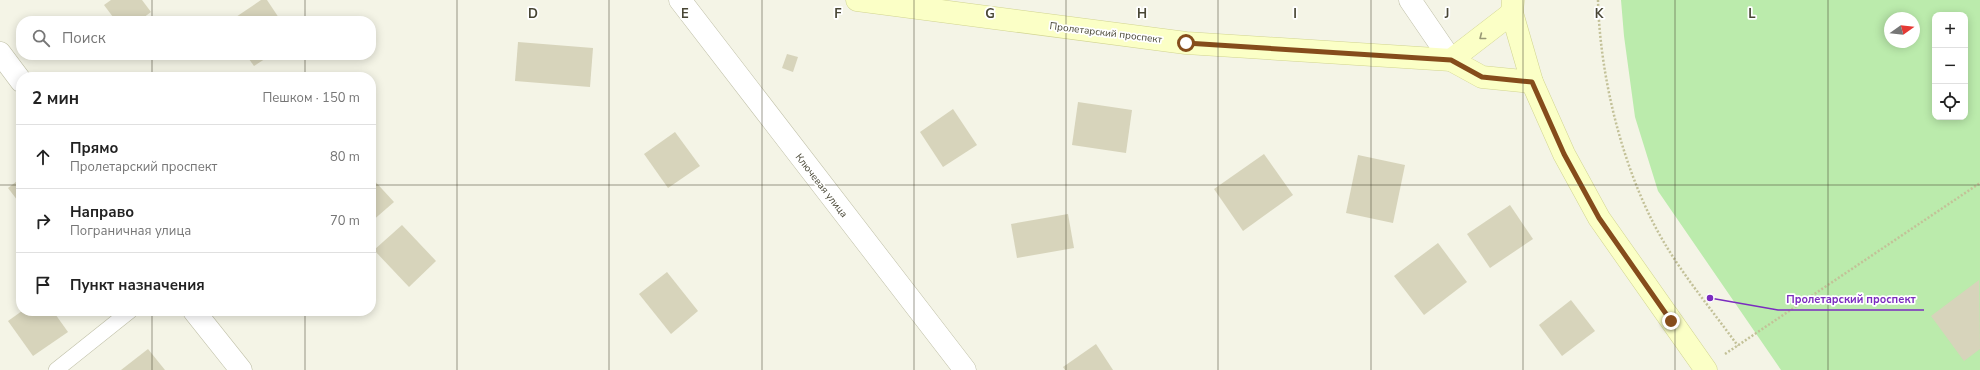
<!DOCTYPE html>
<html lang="ru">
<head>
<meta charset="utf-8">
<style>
	:root { --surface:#fff; --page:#f6f6f6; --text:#222; --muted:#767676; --line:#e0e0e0 }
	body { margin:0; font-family:"Nunito Sans",sans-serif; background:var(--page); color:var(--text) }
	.controls { position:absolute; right:12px; top:12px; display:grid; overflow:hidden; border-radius:8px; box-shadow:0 2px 10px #0003 }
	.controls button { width:36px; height:36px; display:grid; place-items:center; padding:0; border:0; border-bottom:1px solid var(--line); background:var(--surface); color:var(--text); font:20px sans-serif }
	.compass { position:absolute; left:1884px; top:12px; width:36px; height:36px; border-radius:50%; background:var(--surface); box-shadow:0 2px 10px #0003; rotate:75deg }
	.stop { position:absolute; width:12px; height:12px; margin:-9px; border:3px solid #854c1b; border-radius:50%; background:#fff }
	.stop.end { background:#854c1b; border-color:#fff; box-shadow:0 1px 4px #0008 }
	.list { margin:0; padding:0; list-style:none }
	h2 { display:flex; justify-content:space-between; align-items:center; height:52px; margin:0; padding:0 16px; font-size:17px }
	h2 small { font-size:13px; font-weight:400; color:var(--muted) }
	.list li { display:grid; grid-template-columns:26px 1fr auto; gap:12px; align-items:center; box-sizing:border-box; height:64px; padding:0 16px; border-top:1px solid var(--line) }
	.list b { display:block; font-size:15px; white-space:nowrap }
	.list p { margin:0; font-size:13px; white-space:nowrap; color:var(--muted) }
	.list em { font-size:13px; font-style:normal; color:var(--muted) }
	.icon { flex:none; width:22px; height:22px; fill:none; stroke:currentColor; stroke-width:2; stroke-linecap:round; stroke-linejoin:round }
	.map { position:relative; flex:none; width:1980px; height:370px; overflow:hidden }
	.search { position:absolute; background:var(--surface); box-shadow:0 2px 10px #0003; left:16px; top:16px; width:360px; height:44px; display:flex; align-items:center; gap:10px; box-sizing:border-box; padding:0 14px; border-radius:16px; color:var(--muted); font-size:15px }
	.panel { position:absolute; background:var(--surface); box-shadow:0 2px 10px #0003; left:16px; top:72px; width:360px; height:244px; border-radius:16px }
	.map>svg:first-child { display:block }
</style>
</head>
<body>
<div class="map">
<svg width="1980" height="370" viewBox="0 0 1980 370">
	<rect width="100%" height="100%" fill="#f4f4e6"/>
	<path fill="#bbebac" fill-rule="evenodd" d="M1621,0H1980V370H1781L1658,191L1635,117L1624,36ZM1935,15H1965V117H1935ZM1890,18H1914V42H1890Z"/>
	<g fill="#d7d4bb">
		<polygon points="111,0 142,0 151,12 139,21 116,21 104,5"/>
		<polygon points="261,0 267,0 281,21 230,21"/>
		<polygon points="518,42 593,48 590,87 515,81"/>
		<polygon points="787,54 798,57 793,72 782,68"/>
		<polygon points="246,55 271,55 254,66"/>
		<polygon points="1078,102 1132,110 1126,153 1072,145"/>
		<polygon points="953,109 977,145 943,167 920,132"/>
		<polygon points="675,132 700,166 668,188 644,154"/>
		<polygon points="1264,154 1293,195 1243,231 1214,189"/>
		<polygon points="1358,155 1405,165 1393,223 1346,213"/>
		<polygon points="371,177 394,202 371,222"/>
		<polygon points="21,178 21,205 8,188"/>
		<polygon points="1510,205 1533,239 1490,268 1467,234"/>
		<polygon points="1068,214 1074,248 1017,258 1011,224"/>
		<polygon points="402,225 436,261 409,287 374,250"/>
		<polygon points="1438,243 1467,282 1424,315 1394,276"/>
		<polygon points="667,272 698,311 671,334 639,294"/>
		<polygon points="1979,280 1980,349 1964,361 1931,316"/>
		<polygon points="1571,300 1595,331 1562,356 1539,325"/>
		<polygon points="22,311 53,311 68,332 33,356 8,321"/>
		<polygon points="1096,344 1113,370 1065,370 1063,367"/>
		<polygon points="148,349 165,370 121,370"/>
	</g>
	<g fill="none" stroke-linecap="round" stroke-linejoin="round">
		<defs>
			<polyline id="lane" points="56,370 130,311"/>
			<g id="street">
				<polyline points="680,0 965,370"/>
				<polyline points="1410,0 1451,60"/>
				<polyline points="0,53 21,81"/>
				<polyline points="194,311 241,370"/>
			</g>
			<g id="secondary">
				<polyline points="857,0 1186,43 1451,60 1482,77 1532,82"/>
				<polyline points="1513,0 1512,13 1532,82 1564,154 1599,218 1706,370"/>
				<polyline points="1451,60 1512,13"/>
			</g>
		</defs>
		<use href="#lane" stroke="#c0c0a8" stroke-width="16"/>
		<use href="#street" stroke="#c0c0a8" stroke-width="23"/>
		<use href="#secondary" stroke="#d1d491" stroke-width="23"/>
		<g stroke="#c3c198" stroke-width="2.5" stroke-dasharray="2 2" stroke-linecap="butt">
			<path d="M1598,0C1600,81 1625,180 1668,249C1689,283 1715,314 1738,346"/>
			<polyline points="1725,354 1980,183"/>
		</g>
		<use href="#lane" stroke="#fff" stroke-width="15"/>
		<use href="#street" stroke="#fff" stroke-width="22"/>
		<use href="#secondary" stroke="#fbffc6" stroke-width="22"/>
	</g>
	<defs><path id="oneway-chevron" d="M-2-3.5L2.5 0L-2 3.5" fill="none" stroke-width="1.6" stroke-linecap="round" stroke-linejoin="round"/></defs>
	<use stroke="#999976" href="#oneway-chevron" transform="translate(1482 37) rotate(142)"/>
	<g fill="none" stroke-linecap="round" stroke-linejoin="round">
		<polyline stroke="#854c1b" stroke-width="5" points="1186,43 1451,60 1482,77 1532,82 1564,154 1599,218 1671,321"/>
	</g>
	<path fill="none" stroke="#484635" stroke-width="1" stroke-opacity="0.55" d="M152,0V21M305,0V21M457,0V370M609,0V370M762,0V370M914,0V370M1066,0V370M1218,0V370M1371,0V370M1523,0V370M1675,0V370M1828,0V370M152,55V77M305,55V77M0,185H21M371,185H1980M152,311V370M305,311V370"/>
	<g text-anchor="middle" stroke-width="3.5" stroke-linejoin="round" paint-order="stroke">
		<g font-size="10" fill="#484635" stroke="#fff">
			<text transform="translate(1106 32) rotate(7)" y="4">Пролетарский проспект</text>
			<text transform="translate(822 185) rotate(52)" y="4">Ключевая улица</text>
		</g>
	</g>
	<g font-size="13" text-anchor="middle" font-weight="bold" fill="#484635" stroke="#fff" stroke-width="3.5" stroke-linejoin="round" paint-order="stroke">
		<text x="533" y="18">D</text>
		<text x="685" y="18">E</text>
		<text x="838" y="18">F</text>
		<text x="990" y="18">G</text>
		<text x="1142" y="18">H</text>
		<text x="1295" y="18">I</text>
		<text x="1447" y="18">J</text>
		<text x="1599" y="18">K</text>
		<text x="1752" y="18">L</text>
	</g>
	<path fill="none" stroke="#7b2cbf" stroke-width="1.5" d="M1710 298L1778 310H1924"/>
	<circle fill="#7b2cbf" stroke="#fff" stroke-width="1.5" cx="1710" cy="298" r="4"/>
	<g font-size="11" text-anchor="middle" font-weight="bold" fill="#7b2cbf" stroke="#fff" stroke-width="3.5" stroke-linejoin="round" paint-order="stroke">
		<text x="1851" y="303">Пролетарский проспект</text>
	</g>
</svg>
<div class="controls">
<button>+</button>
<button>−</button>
<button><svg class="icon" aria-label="locate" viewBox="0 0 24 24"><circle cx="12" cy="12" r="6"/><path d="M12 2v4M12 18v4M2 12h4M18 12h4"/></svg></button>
</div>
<svg class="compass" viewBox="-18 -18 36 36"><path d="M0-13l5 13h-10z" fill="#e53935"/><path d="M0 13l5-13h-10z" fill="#767676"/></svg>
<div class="stop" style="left:1186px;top:43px"></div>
<div class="stop end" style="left:1671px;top:321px"></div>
<div class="search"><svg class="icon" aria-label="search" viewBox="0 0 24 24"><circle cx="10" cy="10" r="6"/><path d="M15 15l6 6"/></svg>Поиск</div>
<section class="panel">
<h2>2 мин<small>Пешком · 150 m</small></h2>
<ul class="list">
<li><svg class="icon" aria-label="ahead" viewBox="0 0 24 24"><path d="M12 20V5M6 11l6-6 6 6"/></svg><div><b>Прямо</b><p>Пролетарский проспект</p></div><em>80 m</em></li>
<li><svg class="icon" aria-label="right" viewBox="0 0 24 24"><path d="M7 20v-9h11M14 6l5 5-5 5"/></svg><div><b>Направо</b><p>Пограничная улица</p></div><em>70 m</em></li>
<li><svg class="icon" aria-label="arrive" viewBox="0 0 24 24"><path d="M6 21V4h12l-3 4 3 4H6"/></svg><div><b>Пункт назначения</b></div></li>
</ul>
</section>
</div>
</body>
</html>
